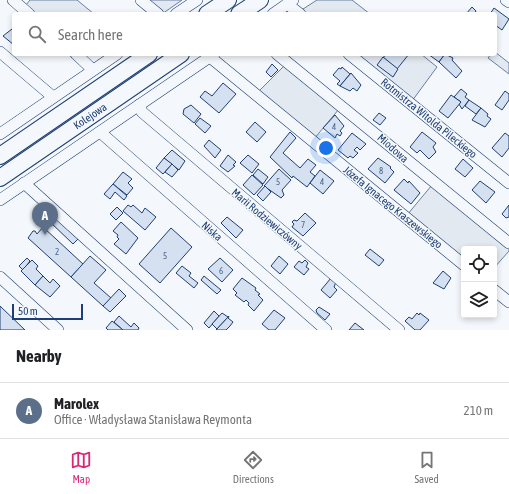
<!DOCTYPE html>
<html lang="en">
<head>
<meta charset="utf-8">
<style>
	:root { --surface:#fff; --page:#f6f6f6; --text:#202124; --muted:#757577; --line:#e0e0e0; --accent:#db2777 }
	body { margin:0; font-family:"Asap Condensed",sans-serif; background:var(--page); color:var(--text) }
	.controls { position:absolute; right:12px; bottom:12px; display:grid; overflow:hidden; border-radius:4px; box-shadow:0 2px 6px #0003 }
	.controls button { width:36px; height:36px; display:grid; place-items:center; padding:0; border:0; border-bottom:1px solid var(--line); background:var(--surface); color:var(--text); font:20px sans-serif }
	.scale { position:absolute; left:12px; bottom:10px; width:71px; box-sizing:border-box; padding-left:4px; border:2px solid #1d3f73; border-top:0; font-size:11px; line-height:14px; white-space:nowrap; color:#1d3f73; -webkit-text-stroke:3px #f4f7fb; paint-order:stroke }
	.you { position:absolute; left:326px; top:148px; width:14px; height:14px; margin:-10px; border:3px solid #fff; border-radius:50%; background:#1a73e8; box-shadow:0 0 0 6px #1a73e833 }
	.badge { display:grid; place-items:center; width:26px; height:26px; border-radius:50%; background:var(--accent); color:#fff; font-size:13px; font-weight:700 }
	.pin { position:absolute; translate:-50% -33px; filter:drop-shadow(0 1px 2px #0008) }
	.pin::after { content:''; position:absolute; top:21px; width:14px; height:12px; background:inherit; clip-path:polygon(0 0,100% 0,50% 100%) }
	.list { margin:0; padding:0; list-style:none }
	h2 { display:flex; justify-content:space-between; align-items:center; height:52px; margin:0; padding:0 16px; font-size:17px }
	h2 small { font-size:13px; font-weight:400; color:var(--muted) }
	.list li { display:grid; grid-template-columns:26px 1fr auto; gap:12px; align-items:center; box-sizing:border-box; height:56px; padding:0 16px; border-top:1px solid var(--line) }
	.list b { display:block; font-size:15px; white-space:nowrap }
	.list p { margin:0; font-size:13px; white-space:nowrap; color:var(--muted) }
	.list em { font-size:13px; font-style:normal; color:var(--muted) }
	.icon { flex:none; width:22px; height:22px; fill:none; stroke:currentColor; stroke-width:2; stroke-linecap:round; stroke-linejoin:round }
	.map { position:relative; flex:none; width:509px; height:330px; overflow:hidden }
	.search { position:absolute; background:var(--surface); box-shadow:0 2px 6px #0003; left:12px; right:12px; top:12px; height:44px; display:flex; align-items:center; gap:10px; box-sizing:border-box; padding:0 14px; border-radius:4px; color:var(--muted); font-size:15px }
	.sheet { height:108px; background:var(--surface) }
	nav { display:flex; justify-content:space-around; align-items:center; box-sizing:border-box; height:56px; border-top:1px solid var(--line); background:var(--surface); font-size:11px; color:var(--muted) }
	nav a { display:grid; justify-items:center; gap:2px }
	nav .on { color:var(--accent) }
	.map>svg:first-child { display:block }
</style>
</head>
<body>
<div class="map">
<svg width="509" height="330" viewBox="0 0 509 330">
	<rect width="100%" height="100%" fill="#f4f7fb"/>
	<g fill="#e3e9f0" stroke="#687fa3">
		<polygon points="30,0 77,0 94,14 36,14 26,5"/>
		<polygon points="145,0 182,0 162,14"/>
		<polygon points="317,0 352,0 370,14 304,14 300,11"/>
		<polygon points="495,52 509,63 509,74 488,58 491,54 495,54"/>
		<polygon points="354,54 421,54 437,67 412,101"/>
		<polygon points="285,65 339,109 314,139 258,92"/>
		<polygon points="432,185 509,247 509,251 494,268 494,249 464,249 464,262 407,215"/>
	</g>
	<g fill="#d5e0f0" stroke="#1d3f73">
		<polygon points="472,7 476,11 474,14 466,14"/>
		<polygon points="494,8 509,19 502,30 495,25 495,14 490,14"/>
		<polygon points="12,29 14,31 14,45 3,36"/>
		<polygon points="386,54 409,54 397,69 383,58"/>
		<polygon points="428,54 445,54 439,62"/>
		<polygon points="445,54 453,58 452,60 462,71 456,78 439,62"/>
		<polygon points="383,57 398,69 393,77 377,65"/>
		<polygon points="272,64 278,70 271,77 266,72"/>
		<polygon points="342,67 350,74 340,86 337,84 340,81 333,75 339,68 341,69"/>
		<polygon points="351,73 361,85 357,91 353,88 350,91 340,86"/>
		<polygon points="223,83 236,94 219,113 200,97 205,91 212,96"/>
		<polygon points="461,89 467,94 465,97 469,100 462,109 459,104 461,102 454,97"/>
		<polygon points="505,91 509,94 509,100 502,110 495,105"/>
		<polygon points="451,95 461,102 448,118 439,111"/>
		<polygon points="469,100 481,108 476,114 465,106"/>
		<polygon points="191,105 201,114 194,123 183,114 184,109"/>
		<polygon points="481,108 488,114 487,116 491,119 485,127 472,120"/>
		<polygon points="379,113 386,118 380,125 373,120"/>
		<polygon points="335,115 344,126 340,131 342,133 340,136 337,134 335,138 323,128"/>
		<polygon points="200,118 211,126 205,133 195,124"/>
		<polygon points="255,122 266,132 257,142 246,132"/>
		<polygon points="290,132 296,138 283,153 300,168 308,159 316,165 310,172 315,176 307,187 293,176 292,178 270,157"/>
		<polygon points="422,132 436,143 433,147 436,152 429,159 420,150 417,153 410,147"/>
		<polygon points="352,133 366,144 360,150 357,147 354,150 358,153 353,158 350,156 348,158 338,150"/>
		<polygon points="505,133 509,136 509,148 502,157 492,148"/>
		<polygon points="209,140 221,150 215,158 204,146"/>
		<polygon points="172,150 185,161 179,170 164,158"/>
		<polygon points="228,155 236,162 233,165 235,166 228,172 220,166"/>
		<polygon points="248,155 259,164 252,173 240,163"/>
		<polygon points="164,158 172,164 163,174 156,168"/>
		<polygon points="378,158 391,167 390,168 394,172 385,183 368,169"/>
		<polygon points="463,159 473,168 465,177 455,169"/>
		<polygon points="172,164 178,170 172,177 165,172"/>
		<polygon points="258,169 268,177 263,184 253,175"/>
		<polygon points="279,169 291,180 282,190 284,195 281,198 264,186"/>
		<polygon points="320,170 334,181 323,194 310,183"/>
		<polygon points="123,172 132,179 128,183 133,188 127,195 113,184"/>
		<polygon points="252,175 263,185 254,195 243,185"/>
		<polygon points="404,179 408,183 409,181 420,193 411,204 394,190"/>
		<polygon points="480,181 495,192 486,203 472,190"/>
		<polygon points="113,184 127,196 124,200 115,192 110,199 104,194"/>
		<polygon points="265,186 271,192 263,201 257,195"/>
		<polygon points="128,205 131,207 133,205 142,213 145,208 156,217 145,230 123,211"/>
		<polygon points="509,205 509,217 506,218 502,214"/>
		<polygon points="117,207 123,213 116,220 110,214"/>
		<polygon points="305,213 316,223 303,236 292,227 294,224 292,222 294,220 297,221"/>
		<polygon points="53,215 78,239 73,244 48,220"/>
		<polygon points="227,217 243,230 236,238 221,223"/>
		<polygon points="121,222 138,238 126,254 114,244 119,239 117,237 118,235 113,231"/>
		<polygon points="43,227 83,264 71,277 28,238 33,231 35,231 37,234"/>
		<polygon points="171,228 192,247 160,283 139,264"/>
		<polygon points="370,249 384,260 379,266 365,255"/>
		<polygon points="90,256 106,270 94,283 111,298 103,306 71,277"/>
		<polygon points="279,256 288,264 280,274 271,266"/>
		<polygon points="27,258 30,261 23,270 19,266"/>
		<polygon points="220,258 233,270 222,282 208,269"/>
		<polygon points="32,260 38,266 36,269 43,276 35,285 21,271"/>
		<polygon points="305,260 308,263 306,267 309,269 304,275 294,267 299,261 302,263"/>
		<polygon points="182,266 191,273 189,276 198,283 194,288 176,273"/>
		<polygon points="443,271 451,278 444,289 433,283"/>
		<polygon points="43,276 50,283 53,279 60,286 50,297 35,285"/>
		<polygon points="204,276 221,290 217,294 201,280"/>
		<polygon points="242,278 256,288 255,290 260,294 258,295 263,300 254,311 248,305 249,303 246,300 244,302 235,295 237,293 233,289"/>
		<polygon points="331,278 336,282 334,287 337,290 330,298 321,290"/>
		<polygon points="119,289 126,296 110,312 103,306"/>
		<polygon points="0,306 25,330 0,330"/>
		<polygon points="319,307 330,314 325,320 317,313 316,310"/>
		<polygon points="274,310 285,318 275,330 269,330 262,324"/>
		<polygon points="214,311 219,316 209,328 204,323"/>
		<polygon points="222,313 228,317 217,329 212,324"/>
		<polygon points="417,313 419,315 420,313 429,320 420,330 415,330 405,321 409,317 412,319"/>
		<polygon points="119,316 131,327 134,323 139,328 138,330 123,330 114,322"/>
		<polygon points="229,316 228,318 233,322 230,326 226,330 216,330"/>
		<polygon points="112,321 123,330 108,330 106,328"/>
		<polygon points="355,323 364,330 349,330"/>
	</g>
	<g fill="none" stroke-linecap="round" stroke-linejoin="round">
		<defs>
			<g id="minor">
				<polyline points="13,0 29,14"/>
				<polyline points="141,0 158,14"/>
				<polyline points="506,0 509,2"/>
				<polyline points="287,4 300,14"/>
				<polyline points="176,14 197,0"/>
				<polyline points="273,14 293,0"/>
				<polyline points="0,52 53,97"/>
				<polyline points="76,54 93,70"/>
				<polyline points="277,54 509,243"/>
				<polyline points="349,54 509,183"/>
				<polyline points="210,57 464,265"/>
				<polyline points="139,105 142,112 399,330"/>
				<polyline points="100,132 326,330"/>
				<polyline points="0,134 117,54"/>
				<polyline points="24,183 187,330"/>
				<polyline points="0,200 214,54"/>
				<polyline points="0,277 58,330"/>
				<polyline points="494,290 509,302"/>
			</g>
			<g id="highway">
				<polyline points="207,14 228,0"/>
				<polyline points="239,14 260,0"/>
				<polyline points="0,156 149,54"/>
				<polyline points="0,178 181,54"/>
			</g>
		</defs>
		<use href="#minor" stroke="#1d3f73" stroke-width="12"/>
		<use href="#highway" stroke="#1d3f73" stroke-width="18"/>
		<use href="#minor" stroke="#f4f7fb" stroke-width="11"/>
		<use href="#highway" stroke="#f4f7fb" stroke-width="16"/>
	</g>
	<g text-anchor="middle" stroke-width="3" stroke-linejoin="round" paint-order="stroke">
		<g font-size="9" fill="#4b6792">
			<text x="334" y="130">4</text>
			<text x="381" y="174">8</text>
			<text x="278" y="185">5</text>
			<text x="322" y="185">4</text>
			<text x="303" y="228">7</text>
			<text x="57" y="255">2</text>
			<text x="165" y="259">5</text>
			<text x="221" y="274">6</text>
		</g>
		<g font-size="11" fill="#1d3f73" stroke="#f4f7fb">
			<text transform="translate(90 116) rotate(-34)" y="4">Kolejowa</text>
			<text transform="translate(429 118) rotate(39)" y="4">Rotmistrza Witolda Pileckiego</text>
			<text transform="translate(393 148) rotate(42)" y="4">Miodowa</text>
			<text transform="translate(393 207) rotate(39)" y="4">Józefa Ignacego Kraszewskiego</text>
			<text transform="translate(267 219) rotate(40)" y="4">Marii Rodziewiczówny</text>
			<text transform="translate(212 231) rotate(41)" y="4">Niska</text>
		</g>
	</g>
</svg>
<div class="controls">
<button><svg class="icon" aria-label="locate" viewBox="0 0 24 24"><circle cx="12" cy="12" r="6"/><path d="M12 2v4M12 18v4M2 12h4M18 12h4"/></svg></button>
<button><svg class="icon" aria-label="layers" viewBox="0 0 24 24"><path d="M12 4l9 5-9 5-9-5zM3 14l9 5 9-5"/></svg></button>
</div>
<div class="scale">50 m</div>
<div class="you"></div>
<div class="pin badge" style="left:45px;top:235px;background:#5c6f8a">A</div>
<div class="search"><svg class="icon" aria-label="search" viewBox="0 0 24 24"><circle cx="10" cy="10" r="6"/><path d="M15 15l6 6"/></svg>Search here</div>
</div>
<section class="sheet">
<h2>Nearby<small></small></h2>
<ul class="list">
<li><span class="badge" style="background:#5c6f8a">A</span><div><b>Marolex</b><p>Office · Władysława Stanisława Reymonta</p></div><em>210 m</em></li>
</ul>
</section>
<nav>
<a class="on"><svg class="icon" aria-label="map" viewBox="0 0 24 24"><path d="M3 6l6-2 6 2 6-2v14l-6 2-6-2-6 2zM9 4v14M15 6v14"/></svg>Map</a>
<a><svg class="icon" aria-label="directions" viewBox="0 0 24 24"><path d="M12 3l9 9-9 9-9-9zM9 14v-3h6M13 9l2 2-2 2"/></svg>Directions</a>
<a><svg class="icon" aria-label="saved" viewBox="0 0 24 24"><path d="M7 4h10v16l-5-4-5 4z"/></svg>Saved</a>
</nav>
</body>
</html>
